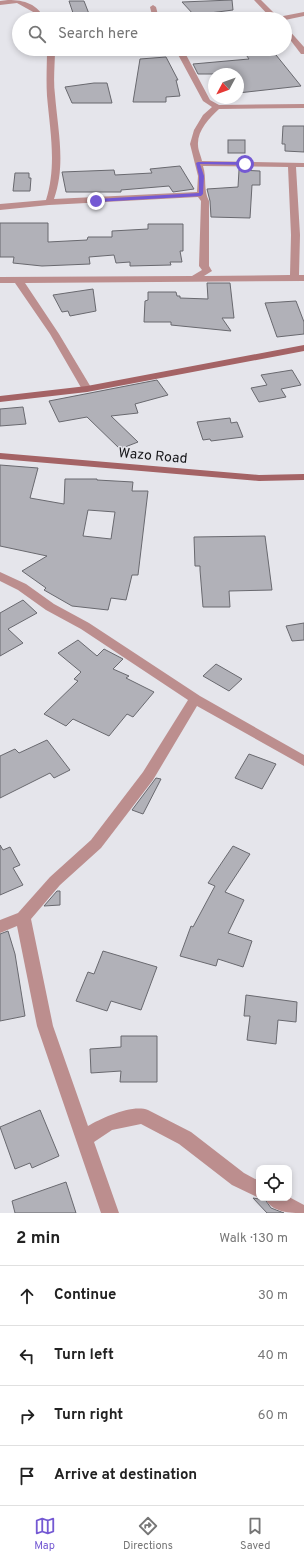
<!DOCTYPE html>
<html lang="en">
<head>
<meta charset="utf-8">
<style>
	:root { --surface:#fff; --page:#f6f6f6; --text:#222; --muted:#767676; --line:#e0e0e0; --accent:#7459d3 }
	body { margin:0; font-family:Overpass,sans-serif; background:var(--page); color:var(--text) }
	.controls { position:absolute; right:12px; bottom:12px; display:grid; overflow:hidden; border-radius:8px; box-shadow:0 2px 6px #0003 }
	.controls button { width:36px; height:36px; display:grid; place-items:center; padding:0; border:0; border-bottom:1px solid var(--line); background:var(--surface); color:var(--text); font:20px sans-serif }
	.compass { position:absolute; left:208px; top:68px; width:36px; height:36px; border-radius:50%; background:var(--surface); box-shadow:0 2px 6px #0003; rotate:229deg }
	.stop { position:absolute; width:12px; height:12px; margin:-9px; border:3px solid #7459d3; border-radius:50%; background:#fff }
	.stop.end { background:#7459d3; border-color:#fff; box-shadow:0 1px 4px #0008 }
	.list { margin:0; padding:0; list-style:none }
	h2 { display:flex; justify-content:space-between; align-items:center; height:52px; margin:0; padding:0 16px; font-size:17px }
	h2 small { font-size:13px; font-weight:400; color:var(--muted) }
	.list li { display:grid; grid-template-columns:26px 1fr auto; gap:12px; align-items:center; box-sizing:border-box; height:60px; padding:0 16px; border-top:1px solid var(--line) }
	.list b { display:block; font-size:15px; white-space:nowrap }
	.list em { font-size:13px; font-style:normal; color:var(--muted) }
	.icon { flex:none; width:22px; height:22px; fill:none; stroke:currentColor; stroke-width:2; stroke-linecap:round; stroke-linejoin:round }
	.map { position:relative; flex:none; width:304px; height:1213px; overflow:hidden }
	.search { position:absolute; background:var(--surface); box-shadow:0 2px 6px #0003; left:12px; right:12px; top:12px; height:44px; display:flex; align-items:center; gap:10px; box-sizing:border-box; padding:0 14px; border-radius:22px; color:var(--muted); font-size:15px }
	.sheet { height:292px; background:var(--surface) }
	nav { display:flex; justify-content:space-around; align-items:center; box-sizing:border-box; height:56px; border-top:1px solid var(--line); background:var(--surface); font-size:11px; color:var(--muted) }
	nav a { display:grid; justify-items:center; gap:2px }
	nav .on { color:var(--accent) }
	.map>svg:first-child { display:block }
</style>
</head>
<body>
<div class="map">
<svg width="304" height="1213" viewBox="0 0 304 1213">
	<rect width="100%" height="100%" fill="#e5e5eb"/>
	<g fill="#b1b1b8" stroke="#69696f" fill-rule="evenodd">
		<polygon points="232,0 233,10 194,15 182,2"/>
		<polygon points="69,1 84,1 91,19 75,19"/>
		<polygon points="242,49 272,50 301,86 238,93 238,74 198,74 193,64 249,59"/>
		<polygon points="166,57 178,80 176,80 180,96 166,97 166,102 133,102 140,59"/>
		<polygon points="94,83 107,83 112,103 72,103 65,87"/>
		<polygon points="283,126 304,126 304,152 285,151 285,144 282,144"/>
		<rect x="228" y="140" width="17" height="13"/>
		<polygon points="180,166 194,189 173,192 169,186 121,190 121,192 66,192 62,172 114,170 115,175 152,173 150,169"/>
		<polygon points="239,170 260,171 260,185 252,185 250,218 211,217 210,201 207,189 238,187"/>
		<polygon points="15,173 29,173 29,178 31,178 30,191 13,191"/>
		<polygon points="0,223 48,223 48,242 87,240 88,237 112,237 112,231 148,229 148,224 183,224 183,251 180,251 182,262 170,262 171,265 130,266 130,262 116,263 114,255 89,257 90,264 42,266 13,263 14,257 0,257"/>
		<polygon points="207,283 230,283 234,318 222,318 231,331 171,325 171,322 144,322 145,301 148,300 148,292 176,292 177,296 180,296 180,298 208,299"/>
		<polygon points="93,289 96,311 70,316 68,311 62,312 53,295"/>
		<polygon points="296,301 304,322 304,334 277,337 265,303"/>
		<polygon points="292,370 301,385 281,389 286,397 259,402 251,388 267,385 261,375"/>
		<polygon points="157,380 168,395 135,404 138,413 111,416 138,442 120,449 87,417 59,422 49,401"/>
		<polygon points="23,407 26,424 0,426 0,409"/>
		<polygon points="230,418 231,423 237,422 243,437 211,441 210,439 203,440 197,422"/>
		<path d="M0,465L38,468L30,498L64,504L65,479H97V480L133,482L132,491H148L138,575H132L126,600L111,598L108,610L72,606L44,590L46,588L22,571L47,556L0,546ZM88,510L115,512L111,539L83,536Z"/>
		<polygon points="265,536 272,590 229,591 230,607 203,607 200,570 200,566 195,566 194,537"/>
		<polygon points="23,600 37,613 8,629 23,643 0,656 0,613"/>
		<polygon points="304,623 304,640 292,641 286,626"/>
		<polygon points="78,640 97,656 104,649 123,659 113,669 129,676 126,678 154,692 133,717 127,714 109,736 73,719 66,726 44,714 78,681 74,679 81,672 58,653"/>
		<polygon points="216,664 242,679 229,691 203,676"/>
		<polygon points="47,740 70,770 54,778 50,773 0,798 0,756 15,749 19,753"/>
		<polygon points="249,754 276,764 262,789 235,778"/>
		<polygon points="156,778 161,779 143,814 132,810"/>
		<polygon points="0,845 3,850 10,847 20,865 13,868 23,885 0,895"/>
		<polygon points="233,846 250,854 225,892 244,900 228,933 252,941 243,967 218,959 216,966 180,956 191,926 193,927 215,886 208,883"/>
		<polygon points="57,891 60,891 60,905 44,906"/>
		<polygon points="8,931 15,954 25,1016 0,1021 0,934"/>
		<polygon points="103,951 157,967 141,1010 111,1001 107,1011 76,1001 88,972 94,974"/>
		<polygon points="246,995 297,1002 296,1022 278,1020 276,1044 247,1040 250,1016 244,1016"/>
		<polygon points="121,1036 157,1036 157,1082 120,1082 121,1071 91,1073 90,1049 121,1047"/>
		<polygon points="40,1110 59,1156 32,1168 30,1163 15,1169 0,1127"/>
		<polygon points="66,1182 76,1213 15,1213 12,1201"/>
		<polygon points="253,1198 259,1199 264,1198 271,1208 284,1213 267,1213"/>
	</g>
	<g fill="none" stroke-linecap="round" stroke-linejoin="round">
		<g fill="#bc8e8e" fill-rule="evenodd">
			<path d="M8,0C25,0 37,4 45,19H39L35,13L17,3L0,5V1Z"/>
			<polygon points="254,0 261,0 278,17 304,12 304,16 285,20 272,19"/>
			<polygon points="153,5 156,7 159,19 153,19 150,7"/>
			<polygon points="285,27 287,28 304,47 304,54 301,54 285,33"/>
			<path d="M47,49H55C55,64 53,80 55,95C58,131 66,165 54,199L197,192L198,176L190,144L194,130L203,115L212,107L203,101L175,49H183L210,100L219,105L304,104V108L219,109C209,118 197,131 198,145C198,150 201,156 202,161L304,163V167H296L300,235L299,275H304V281L25,283L59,334L92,389L87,392L83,391L50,334L15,283H0V277L192,276L202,270L199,266L201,201L198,197L49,205L0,210V204L46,200C57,165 50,131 47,96C46,80 47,64 47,49ZM203,166L288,167L291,235L290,275L204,276L212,271L209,266V201C203,190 207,178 203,166Z"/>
			<path d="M0,572L26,584L54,604L89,623L200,696L304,755V766L197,706L153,780L101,848L60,885L31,919L53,1026L88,1126C102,1118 132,1104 148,1110L191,1132L244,1173L259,1181V1198H260H259L232,1185L179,1144L141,1124L112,1130L94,1142L119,1213H101L37,1026L17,926L0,933V920L18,913L50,877L91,840L143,772L188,700L81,629L46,610L18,590L0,581Z"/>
			<path d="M289,1197L304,1205V1213C290,1213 272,1213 265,1198H289Z"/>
		</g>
		<g fill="#a46365" fill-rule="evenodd">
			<polygon points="304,345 304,351 87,392 0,402 0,396 87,386"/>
			<polygon points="0,453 259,475 304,474 304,480 259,481 0,459"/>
		</g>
	</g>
	<polygon fill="#7459d3" points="198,162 245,162 248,164 245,165 200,164 204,176 203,194 201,196 96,202 93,201 96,199 199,193 199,176 196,163"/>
	<g text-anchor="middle" stroke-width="3" stroke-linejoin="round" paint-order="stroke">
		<g font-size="14" fill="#151518" stroke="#e5e5eb">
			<text transform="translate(153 455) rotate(5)" y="5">Wazo Road</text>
		</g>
	</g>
</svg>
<div class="controls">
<button><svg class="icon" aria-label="locate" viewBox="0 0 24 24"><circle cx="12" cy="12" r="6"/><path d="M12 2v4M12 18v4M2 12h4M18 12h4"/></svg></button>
</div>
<svg class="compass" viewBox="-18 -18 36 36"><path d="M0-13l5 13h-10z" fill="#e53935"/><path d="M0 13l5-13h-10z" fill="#767676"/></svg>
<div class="stop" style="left:245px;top:164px"></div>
<div class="stop end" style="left:96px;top:201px"></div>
<div class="search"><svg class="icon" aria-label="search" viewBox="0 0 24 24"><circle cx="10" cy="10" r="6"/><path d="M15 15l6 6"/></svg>Search here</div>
</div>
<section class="sheet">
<h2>2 min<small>Walk · 130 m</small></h2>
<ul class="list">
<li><svg class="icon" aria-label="ahead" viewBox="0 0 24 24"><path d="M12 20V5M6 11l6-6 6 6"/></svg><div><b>Continue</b></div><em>30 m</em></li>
<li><svg class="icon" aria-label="left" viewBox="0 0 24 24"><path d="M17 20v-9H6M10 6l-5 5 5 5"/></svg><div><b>Turn left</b></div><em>40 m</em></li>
<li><svg class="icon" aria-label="right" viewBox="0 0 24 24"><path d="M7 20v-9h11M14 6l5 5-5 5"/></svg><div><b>Turn right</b></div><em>60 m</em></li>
<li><svg class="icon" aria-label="arrive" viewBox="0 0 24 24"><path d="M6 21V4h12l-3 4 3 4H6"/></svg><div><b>Arrive at destination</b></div></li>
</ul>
</section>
<nav>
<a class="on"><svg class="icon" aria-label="map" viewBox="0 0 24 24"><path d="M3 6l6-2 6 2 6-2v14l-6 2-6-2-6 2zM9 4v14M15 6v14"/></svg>Map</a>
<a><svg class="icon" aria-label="directions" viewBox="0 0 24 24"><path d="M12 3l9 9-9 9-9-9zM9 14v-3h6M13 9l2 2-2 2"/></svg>Directions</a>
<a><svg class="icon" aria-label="saved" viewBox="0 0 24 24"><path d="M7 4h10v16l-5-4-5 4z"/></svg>Saved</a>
</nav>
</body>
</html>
